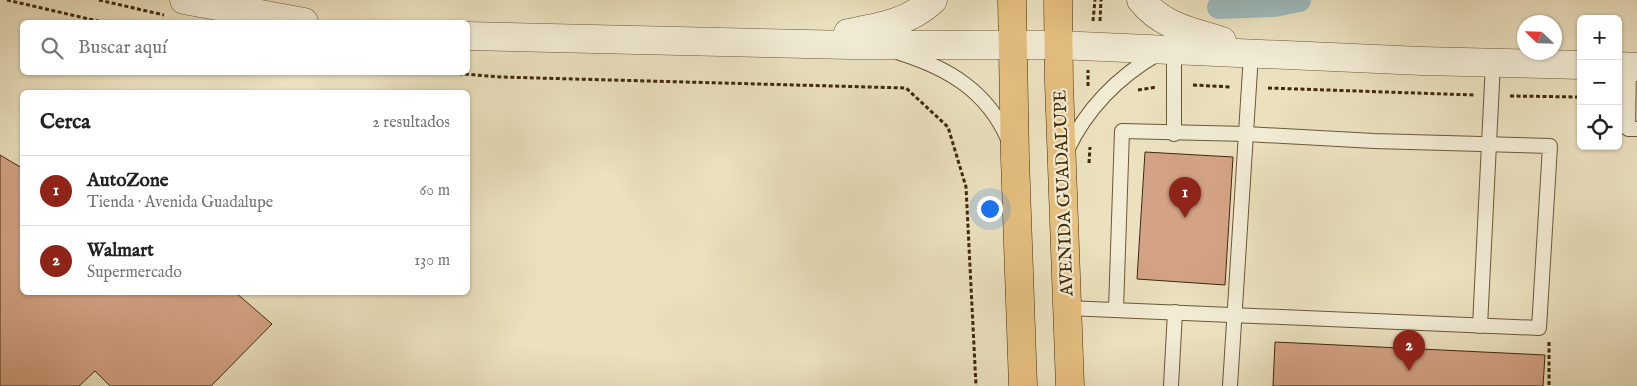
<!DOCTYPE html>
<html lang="es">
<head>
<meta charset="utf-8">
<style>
	:root { --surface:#fff; --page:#f6f6f6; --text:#222; --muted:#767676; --line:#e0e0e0; --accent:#8f2418 }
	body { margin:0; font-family:"IM FELL English",serif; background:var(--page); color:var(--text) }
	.controls { position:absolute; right:15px; top:15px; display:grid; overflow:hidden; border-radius:8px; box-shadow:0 1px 4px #0004 }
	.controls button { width:45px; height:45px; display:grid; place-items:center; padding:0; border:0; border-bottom:1px solid var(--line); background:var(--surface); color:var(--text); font:25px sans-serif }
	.compass { position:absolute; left:1517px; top:15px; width:45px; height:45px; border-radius:50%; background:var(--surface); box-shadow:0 1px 4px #0004; rotate:293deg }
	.you { position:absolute; left:989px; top:208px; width:18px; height:18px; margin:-12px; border:4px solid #fff; border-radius:50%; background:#1a73e8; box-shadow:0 0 0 8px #1a73e833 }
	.badge { display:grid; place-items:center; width:32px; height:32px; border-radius:50%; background:var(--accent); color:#fff; font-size:16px; font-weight:700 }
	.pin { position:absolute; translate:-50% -41px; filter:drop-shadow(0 1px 2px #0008) }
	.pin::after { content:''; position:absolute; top:26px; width:18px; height:15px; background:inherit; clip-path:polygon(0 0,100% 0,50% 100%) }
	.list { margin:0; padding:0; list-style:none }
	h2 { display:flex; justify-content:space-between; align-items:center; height:65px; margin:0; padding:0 20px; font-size:21px }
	h2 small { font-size:16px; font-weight:400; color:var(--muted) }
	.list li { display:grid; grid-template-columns:32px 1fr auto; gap:15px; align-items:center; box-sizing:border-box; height:70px; padding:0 20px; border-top:1px solid var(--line) }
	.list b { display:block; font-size:19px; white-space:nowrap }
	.list p { margin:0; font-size:16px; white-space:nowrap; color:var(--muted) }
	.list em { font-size:16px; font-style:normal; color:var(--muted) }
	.icon { flex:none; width:28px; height:28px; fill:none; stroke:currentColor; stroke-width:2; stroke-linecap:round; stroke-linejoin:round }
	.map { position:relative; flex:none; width:1637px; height:386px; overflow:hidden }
	.search { position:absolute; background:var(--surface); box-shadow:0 1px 4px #0004; left:20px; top:20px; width:450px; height:55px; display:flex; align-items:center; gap:12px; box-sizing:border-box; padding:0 18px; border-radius:8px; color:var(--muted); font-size:19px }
	.panel { position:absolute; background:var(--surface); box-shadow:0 1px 4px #0004; left:20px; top:90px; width:450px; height:205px; border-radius:8px }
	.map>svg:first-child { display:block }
</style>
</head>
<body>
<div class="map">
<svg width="1637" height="386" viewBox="0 0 1637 386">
	<rect width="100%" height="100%" fill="#ebe1bf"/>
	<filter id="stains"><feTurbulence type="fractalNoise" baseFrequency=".004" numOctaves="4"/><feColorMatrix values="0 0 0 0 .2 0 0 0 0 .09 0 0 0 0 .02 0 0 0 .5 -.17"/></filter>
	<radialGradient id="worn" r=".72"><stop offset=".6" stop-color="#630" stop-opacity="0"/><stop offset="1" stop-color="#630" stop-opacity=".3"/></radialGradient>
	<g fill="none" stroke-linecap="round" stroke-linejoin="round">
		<polyline stroke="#9dbbbd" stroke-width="24" points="1219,7 1274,5 1299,0"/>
	</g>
	<g fill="#d4a385" stroke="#422909">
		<polygon points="1145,152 1233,157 1225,285 1137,279"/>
		<polygon points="0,155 22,168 22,292 235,292 272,324 211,386 110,386 95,371 79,386 0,386"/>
		<polygon points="1275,342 1545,355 1543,386 1273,386"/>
	</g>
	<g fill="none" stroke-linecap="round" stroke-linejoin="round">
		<defs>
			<g id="lane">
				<polyline points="1174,50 1174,134"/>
				<path d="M900,53C948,68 987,91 1008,139"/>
				<polyline points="1629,67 1628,129 1637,129"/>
				<path d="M1067,150C1087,108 1119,76 1159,53"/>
				<polyline points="1067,308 1539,328 1550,146 1374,141 1246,134 1122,131 1116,309"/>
				<polyline points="1480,326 1493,63"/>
				<polyline points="1171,386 1175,312"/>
				<polyline points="1230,386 1251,54"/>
			</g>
			<g id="street">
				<polyline points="184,0 304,22"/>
				<path d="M1141,0C1163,27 1191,31 1222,41"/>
				<path d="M848,33C880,27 908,23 933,0"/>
				<polyline points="468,36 850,45 1058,45 1422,61 1581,65"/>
				<polyline points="1618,66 1637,67"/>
			</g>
			<g id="primary">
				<polyline points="1012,0 1015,158 1023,386"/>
				<polyline points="1058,0 1059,83 1070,386"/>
			</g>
		</defs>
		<use href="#lane" stroke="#6c5736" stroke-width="16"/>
		<use href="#street" stroke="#6c5736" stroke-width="29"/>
		<use href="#primary" stroke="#422909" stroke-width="29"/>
		<g stroke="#422909" stroke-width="3" stroke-dasharray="4 2.5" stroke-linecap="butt">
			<polyline points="7,0 102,22"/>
			<polyline points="99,0 164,15"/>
			<polyline points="1093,21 1095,0"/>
			<polyline points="1100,21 1101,0"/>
			<polyline points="439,72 501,77 906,88 948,127 966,187 976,386"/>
			<polyline points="1193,85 1231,87"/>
			<polyline points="1088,86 1088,70"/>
			<polyline points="1268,88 1474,95"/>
			<polyline points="1138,90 1157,87"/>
			<polyline points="1510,96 1581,97"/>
			<polyline points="1089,163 1090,147"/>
			<polyline points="1549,342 1549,386"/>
		</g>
		<use href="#lane" stroke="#f2ecd5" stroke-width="14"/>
		<use href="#street" stroke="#f2ecd5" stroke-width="28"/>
		<use href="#primary" stroke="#e6c080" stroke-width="28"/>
	</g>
	<g text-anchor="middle" stroke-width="4.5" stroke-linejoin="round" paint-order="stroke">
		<g font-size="18" fill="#422909" stroke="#f2ecd5">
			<text transform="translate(1063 193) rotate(-92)" y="6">AVENIDA GUADALUPE</text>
		</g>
	</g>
	<rect width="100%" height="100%" filter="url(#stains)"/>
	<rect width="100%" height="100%" fill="url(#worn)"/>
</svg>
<div class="controls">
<button>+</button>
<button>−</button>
<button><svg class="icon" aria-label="locate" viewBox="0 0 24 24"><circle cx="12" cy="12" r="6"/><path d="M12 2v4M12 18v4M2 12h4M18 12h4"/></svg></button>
</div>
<svg class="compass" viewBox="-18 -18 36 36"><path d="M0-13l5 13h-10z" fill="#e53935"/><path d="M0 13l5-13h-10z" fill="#767676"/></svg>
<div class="you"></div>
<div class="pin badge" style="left:1185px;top:218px">1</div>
<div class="pin badge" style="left:1409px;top:371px">2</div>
<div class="search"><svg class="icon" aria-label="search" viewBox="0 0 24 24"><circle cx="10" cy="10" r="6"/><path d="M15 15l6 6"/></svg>Buscar aquí</div>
<section class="panel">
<h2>Cerca<small>2 resultados</small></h2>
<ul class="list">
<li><span class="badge">1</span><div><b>AutoZone</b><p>Tienda · Avenida Guadalupe</p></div><em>60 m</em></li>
<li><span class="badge">2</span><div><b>Walmart</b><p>Supermercado</p></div><em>130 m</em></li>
</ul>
</section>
</div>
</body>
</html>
